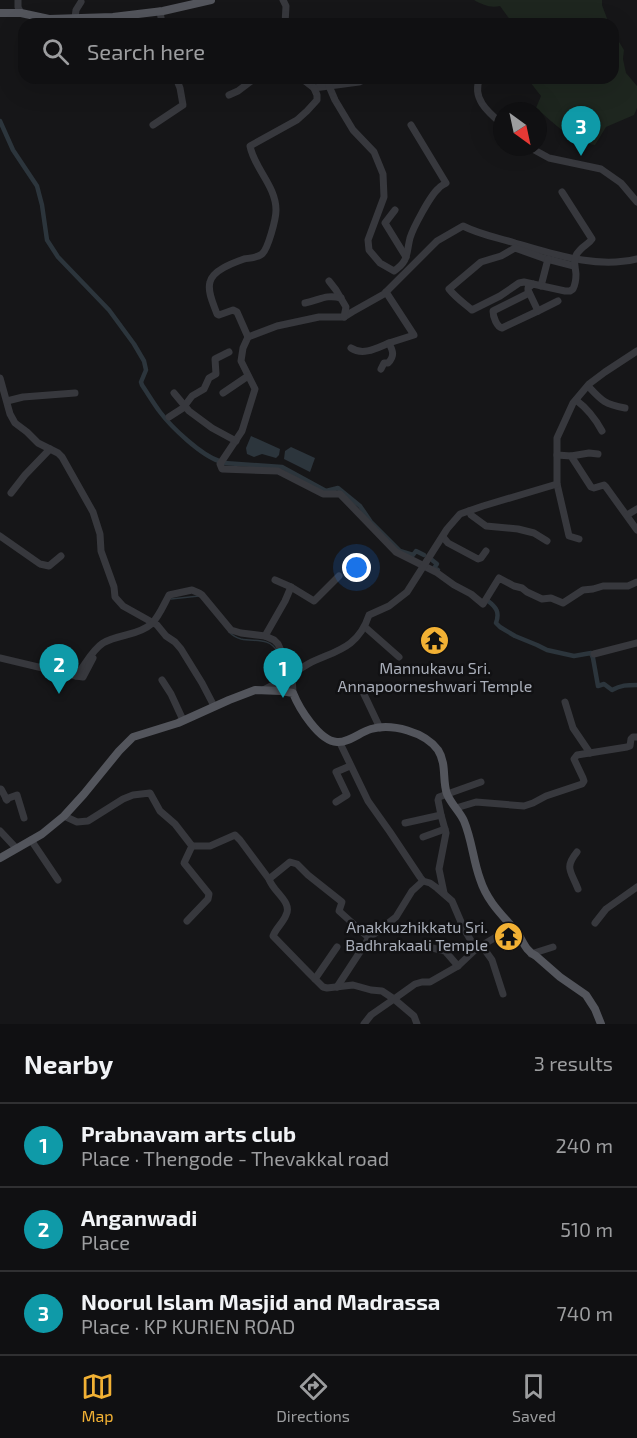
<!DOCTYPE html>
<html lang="en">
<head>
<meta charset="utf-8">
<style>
	:root { --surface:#101012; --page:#19191b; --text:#f1f3f6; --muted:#9c9d9f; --line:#303032; --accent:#f2b134 }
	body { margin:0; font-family:"Exo 2",sans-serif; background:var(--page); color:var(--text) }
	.compass { position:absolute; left:493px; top:102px; width:54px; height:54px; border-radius:50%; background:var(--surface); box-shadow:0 6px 24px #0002; rotate:147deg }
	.you { position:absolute; left:357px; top:568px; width:21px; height:21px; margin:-15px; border:4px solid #fff; border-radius:50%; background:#1a73e8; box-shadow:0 0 0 9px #1a73e833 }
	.badge { display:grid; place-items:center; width:39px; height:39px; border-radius:50%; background:var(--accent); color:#fff; font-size:20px; font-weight:700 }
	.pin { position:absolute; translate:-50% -50px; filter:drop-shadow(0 2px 3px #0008) }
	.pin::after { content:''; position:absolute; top:32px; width:21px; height:18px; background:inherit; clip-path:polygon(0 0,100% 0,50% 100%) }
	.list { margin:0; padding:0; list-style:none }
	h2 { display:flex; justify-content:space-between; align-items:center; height:78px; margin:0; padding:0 24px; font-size:26px }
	h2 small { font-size:20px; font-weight:400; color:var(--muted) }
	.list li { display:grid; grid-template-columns:39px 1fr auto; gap:18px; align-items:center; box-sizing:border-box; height:84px; padding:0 24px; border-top:2px solid var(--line) }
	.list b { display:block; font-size:22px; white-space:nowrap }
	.list p { margin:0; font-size:20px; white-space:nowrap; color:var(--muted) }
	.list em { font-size:20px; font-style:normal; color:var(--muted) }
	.icon { flex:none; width:33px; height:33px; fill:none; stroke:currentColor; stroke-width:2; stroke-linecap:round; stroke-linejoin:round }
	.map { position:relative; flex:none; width:637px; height:1024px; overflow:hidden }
	.search { position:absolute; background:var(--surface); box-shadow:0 6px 24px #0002; left:18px; right:18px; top:18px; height:66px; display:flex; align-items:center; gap:15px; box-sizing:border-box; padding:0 21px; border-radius:18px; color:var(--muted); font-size:22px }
	.sheet { height:330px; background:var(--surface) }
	nav { display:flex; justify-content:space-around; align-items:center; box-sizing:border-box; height:84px; border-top:2px solid var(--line); background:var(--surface); font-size:16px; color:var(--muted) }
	nav a { display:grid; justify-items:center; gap:3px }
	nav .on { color:var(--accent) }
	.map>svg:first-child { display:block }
</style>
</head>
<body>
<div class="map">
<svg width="637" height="1024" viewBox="0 0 637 1024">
	<rect width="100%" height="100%" fill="#161618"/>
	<g fill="#1e261f">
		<path d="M474,0H602V5L609,24H513L500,6C490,8 483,5 474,0Z"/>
		<path d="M613,32L624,50L623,59L626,73L637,86V108L634,115L606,127L595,145C571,142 554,123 536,108L541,96L527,78H613Z"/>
	</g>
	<g fill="#2c353c">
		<polygon points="251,436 280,449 279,455 276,458 262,454 254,457 247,454 246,448"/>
		<polygon points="291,447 315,458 310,472 284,459 285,451"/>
	</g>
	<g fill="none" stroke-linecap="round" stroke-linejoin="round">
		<g stroke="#2c353c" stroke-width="1.5">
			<polyline points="171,599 199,596"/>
			<path d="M229,632C232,635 237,638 241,639C255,642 269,637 277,651"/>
		</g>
		<g stroke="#2c353c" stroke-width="4.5">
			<path d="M0,121L13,150L37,186L42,205L47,240L58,257L109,310L134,344L144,361L146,370L141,382L142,385C148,394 154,404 160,412C172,428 201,455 219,461"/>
			<polyline points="224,463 282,467 326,491 338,488 360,506 371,522 400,551 413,555 416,551 424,555"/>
			<polyline points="432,560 437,564 434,568 438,570"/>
			<path d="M488,601C496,607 500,612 496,623L500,627L515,636L537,645L547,650L574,656L591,653L593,658L598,686L604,684L612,690C621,685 627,685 637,685"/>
		</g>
		<g stroke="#37383d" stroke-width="7">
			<polyline points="18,0 18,7 21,13"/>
			<polyline points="283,0 286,6 285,24"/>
			<polyline points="160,11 162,24"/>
			<polyline points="75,18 76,10 81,2"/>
			<polyline points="301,78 314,88 359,82 367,78"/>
			<path d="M480,78C471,98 488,112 502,124"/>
			<path d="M329,86L335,100L353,130L374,152L383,174L384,197L368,240L369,250L380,263L394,271C409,261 406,254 410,238C413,228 430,196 438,189C440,186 443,185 446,183L411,125"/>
			<polyline points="229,95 238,91 255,78"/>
			<polyline points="153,125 183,105 180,88 176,78"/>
			<polyline points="529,147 549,158 601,169 621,183 637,202"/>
			<polyline points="395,210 385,223 406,257"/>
			<path d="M637,259C596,269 554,254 515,243C496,237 481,235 463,226L437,241L384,294L352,312L344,317H319L277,326L248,337L243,348L241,361L255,389L242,431L220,464L222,469L278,471L323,494H340L396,552L436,572L454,585L471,594L483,604L499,578L514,586L522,588L527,592L542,599L551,598L563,603L583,590L593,589L603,586H628L637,582"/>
			<polyline points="329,281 336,290 346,307 344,317"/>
			<path d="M533,284L524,282L519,283L500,296L472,310C464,303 456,298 449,289L481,262L501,256L515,248L543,258L574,266"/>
			<polyline points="541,286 548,259"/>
			<path d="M529,293L493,311C493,317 497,327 502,328L538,311"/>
			<path d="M558,301L538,311L528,290V288L533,284L565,291H570L573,289C575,285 576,279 576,274C575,264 572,258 580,250C584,245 589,244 592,239L562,192"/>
			<path d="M305,303C320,300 326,294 341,298"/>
			<path d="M248,337L237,312L233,310L219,315L217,314C214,305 207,292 210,282C213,270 233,263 244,259C249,258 257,258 262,254C268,249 276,219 276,210C276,186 254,168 250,146L297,120L307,111L317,100V95L314,88"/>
			<path d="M351,348C363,356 377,348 389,343"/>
			<path d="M381,369L384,363H388C395,356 393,351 389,343L414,335L386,292"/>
			<polyline points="0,378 10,414 15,423 27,432 38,443 58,453 62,457 93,512 100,534 101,551 114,587 115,597 123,606 157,625 166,636 175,642 181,649 202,683 214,706"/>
			<path d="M588,386C602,401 604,404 625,408"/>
			<polyline points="174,393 189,411 212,428 236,441"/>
			<polyline points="223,393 248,376"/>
			<path d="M576,400C588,409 595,418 602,431"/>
			<polyline points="7,401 23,397 75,393"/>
			<polyline points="169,417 183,408 192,396 204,389 209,378 216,374 215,359 229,352"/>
			<polyline points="557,455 571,456 591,487 594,488 604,485 606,487 637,530"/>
			<polyline points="571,456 589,453 598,454"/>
			<polyline points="557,484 569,536 579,539"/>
			<polyline points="11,493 25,475 50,449"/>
			<polyline points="469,511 471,515 486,526 518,529 534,533 547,541"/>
			<polyline points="627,515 637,509"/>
			<polyline points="0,536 40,564 49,566 61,556"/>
			<polyline points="443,537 448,543 478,559 481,558 486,551"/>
			<polyline points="275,580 291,587 314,601 339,576"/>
			<polyline points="365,627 399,657"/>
			<polyline points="265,636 285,601 291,587"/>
			<polyline points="594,654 637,643"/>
			<path d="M0,658L76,676C85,665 92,650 103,643C110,639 118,637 126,635C155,628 156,620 169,595L192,590L199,593L202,595L231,630L241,633L265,636L274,640L278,644L292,675L263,690"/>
			<polyline points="76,676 83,677 93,658"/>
			<polyline points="162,680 171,694 183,720"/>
			<polyline points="362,690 380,728"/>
			<path d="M293,693L292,675C320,650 355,658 369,615L389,606L407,592L447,529L460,514L483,506L557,484V438L573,403L589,384L605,372L637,351"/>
			<polyline points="565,702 573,728 590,753"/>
			<polyline points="340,743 368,801 390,832 420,877 423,881 430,883 437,888 452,901 464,929 476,949"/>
			<polyline points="0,789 1,789 7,800"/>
			<polyline points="6,799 17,795 24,818"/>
			<polyline points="336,802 347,795 336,772 350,766"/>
			<polyline points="456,808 476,802 524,806 533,803 546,796 582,784 584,781 583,778 574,759 577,755 627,747 630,746 631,739 633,737 637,737"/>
			<polyline points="64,816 77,822 88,821 123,799 133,795 150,793 160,811 175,824 192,846"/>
			<polyline points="405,823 441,815"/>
			<polyline points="0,831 16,848"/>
			<polyline points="423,837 445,829"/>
			<polyline points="31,840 58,880"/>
			<path d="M192,846H210L235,835L240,840L269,879C273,892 293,902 286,915C283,923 276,928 273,936L307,971L323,987L327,988L353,985L371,990L382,991L394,999L415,984L422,982H430L458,966L476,949L496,937L511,926"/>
			<path d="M577,852C564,868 571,871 578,889"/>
			<polyline points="269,879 290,862 297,864 308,875 342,902 339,911 369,938"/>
			<polyline points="444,893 439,869 446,833 441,815 438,800 439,797 481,782"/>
			<polyline points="187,921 208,899 209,894 184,863 192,846"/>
			<polyline points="595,923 606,909 637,887"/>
			<polyline points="482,946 492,960 503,994"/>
			<polyline points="428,947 445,951 458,966"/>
			<polyline points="531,954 553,947"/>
			<polyline points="315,979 337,947"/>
			<polyline points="337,987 369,938 396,917 412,891 423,881"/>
			<polyline points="364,1024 371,1015 394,999 414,1016 417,1024"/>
		</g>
		<g stroke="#53555c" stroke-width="8">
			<polyline points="0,13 21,13 49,19 113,17 163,11 211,0"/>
			<path d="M0,858L42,834L64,816L84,794L119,751L133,737L178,723L229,700L255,690L281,691L293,693C299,708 319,741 337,742C349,743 360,732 371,729C392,723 425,732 438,750C447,764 442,780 447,794C451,804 460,812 464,821C472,840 473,860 480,879C487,901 501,914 516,931C523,940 525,951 536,956L560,977L586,995L595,1009L601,1024"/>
		</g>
	</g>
	<defs>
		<symbol id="temple-disc" viewBox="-11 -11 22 22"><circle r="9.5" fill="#f2b134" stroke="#111113"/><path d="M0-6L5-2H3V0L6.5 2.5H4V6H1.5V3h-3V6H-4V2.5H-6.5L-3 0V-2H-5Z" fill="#111"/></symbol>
	</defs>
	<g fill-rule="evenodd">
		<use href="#temple-disc" x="418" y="624" width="33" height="33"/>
		<use href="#temple-disc" x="492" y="920" width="33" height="33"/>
	</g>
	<g text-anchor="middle" stroke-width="5" stroke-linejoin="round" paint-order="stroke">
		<g font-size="16" fill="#a8adb8" stroke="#111113">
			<text x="435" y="674">Mannukavu Sri.<tspan x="435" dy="18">Annapoorneshwari Temple</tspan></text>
			<text x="488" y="933" text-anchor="end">Anakkuzhikkatu Sri.<tspan x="488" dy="18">Badhrakaali Temple</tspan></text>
		</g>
	</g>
</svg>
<svg class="compass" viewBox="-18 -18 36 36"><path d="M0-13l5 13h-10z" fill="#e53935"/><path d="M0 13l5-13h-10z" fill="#9c9d9f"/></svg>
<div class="you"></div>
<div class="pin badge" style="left:283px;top:698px;background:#0f9aa8">1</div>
<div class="pin badge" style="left:59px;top:694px;background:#0f9aa8">2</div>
<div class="pin badge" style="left:581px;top:156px;background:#0f9aa8">3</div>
<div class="search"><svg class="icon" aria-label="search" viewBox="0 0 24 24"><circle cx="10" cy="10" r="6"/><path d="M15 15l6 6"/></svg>Search here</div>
</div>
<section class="sheet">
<h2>Nearby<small>3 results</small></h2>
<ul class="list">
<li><span class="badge" style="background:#0f9aa8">1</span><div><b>Prabnavam arts club</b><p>Place · Thengode - Thevakkal road</p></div><em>240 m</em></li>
<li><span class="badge" style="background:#0f9aa8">2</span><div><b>Anganwadi</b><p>Place</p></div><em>510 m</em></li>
<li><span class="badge" style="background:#0f9aa8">3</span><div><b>Noorul Islam Masjid and Madrassa</b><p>Place · KP KURIEN ROAD</p></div><em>740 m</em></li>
</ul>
</section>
<nav>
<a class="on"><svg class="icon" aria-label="map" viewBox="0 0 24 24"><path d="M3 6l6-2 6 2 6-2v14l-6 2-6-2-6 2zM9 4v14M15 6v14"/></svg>Map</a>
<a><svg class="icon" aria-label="directions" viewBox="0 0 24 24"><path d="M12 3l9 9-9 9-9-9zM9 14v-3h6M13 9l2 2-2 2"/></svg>Directions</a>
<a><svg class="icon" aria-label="saved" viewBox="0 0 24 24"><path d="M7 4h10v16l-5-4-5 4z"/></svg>Saved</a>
</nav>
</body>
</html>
